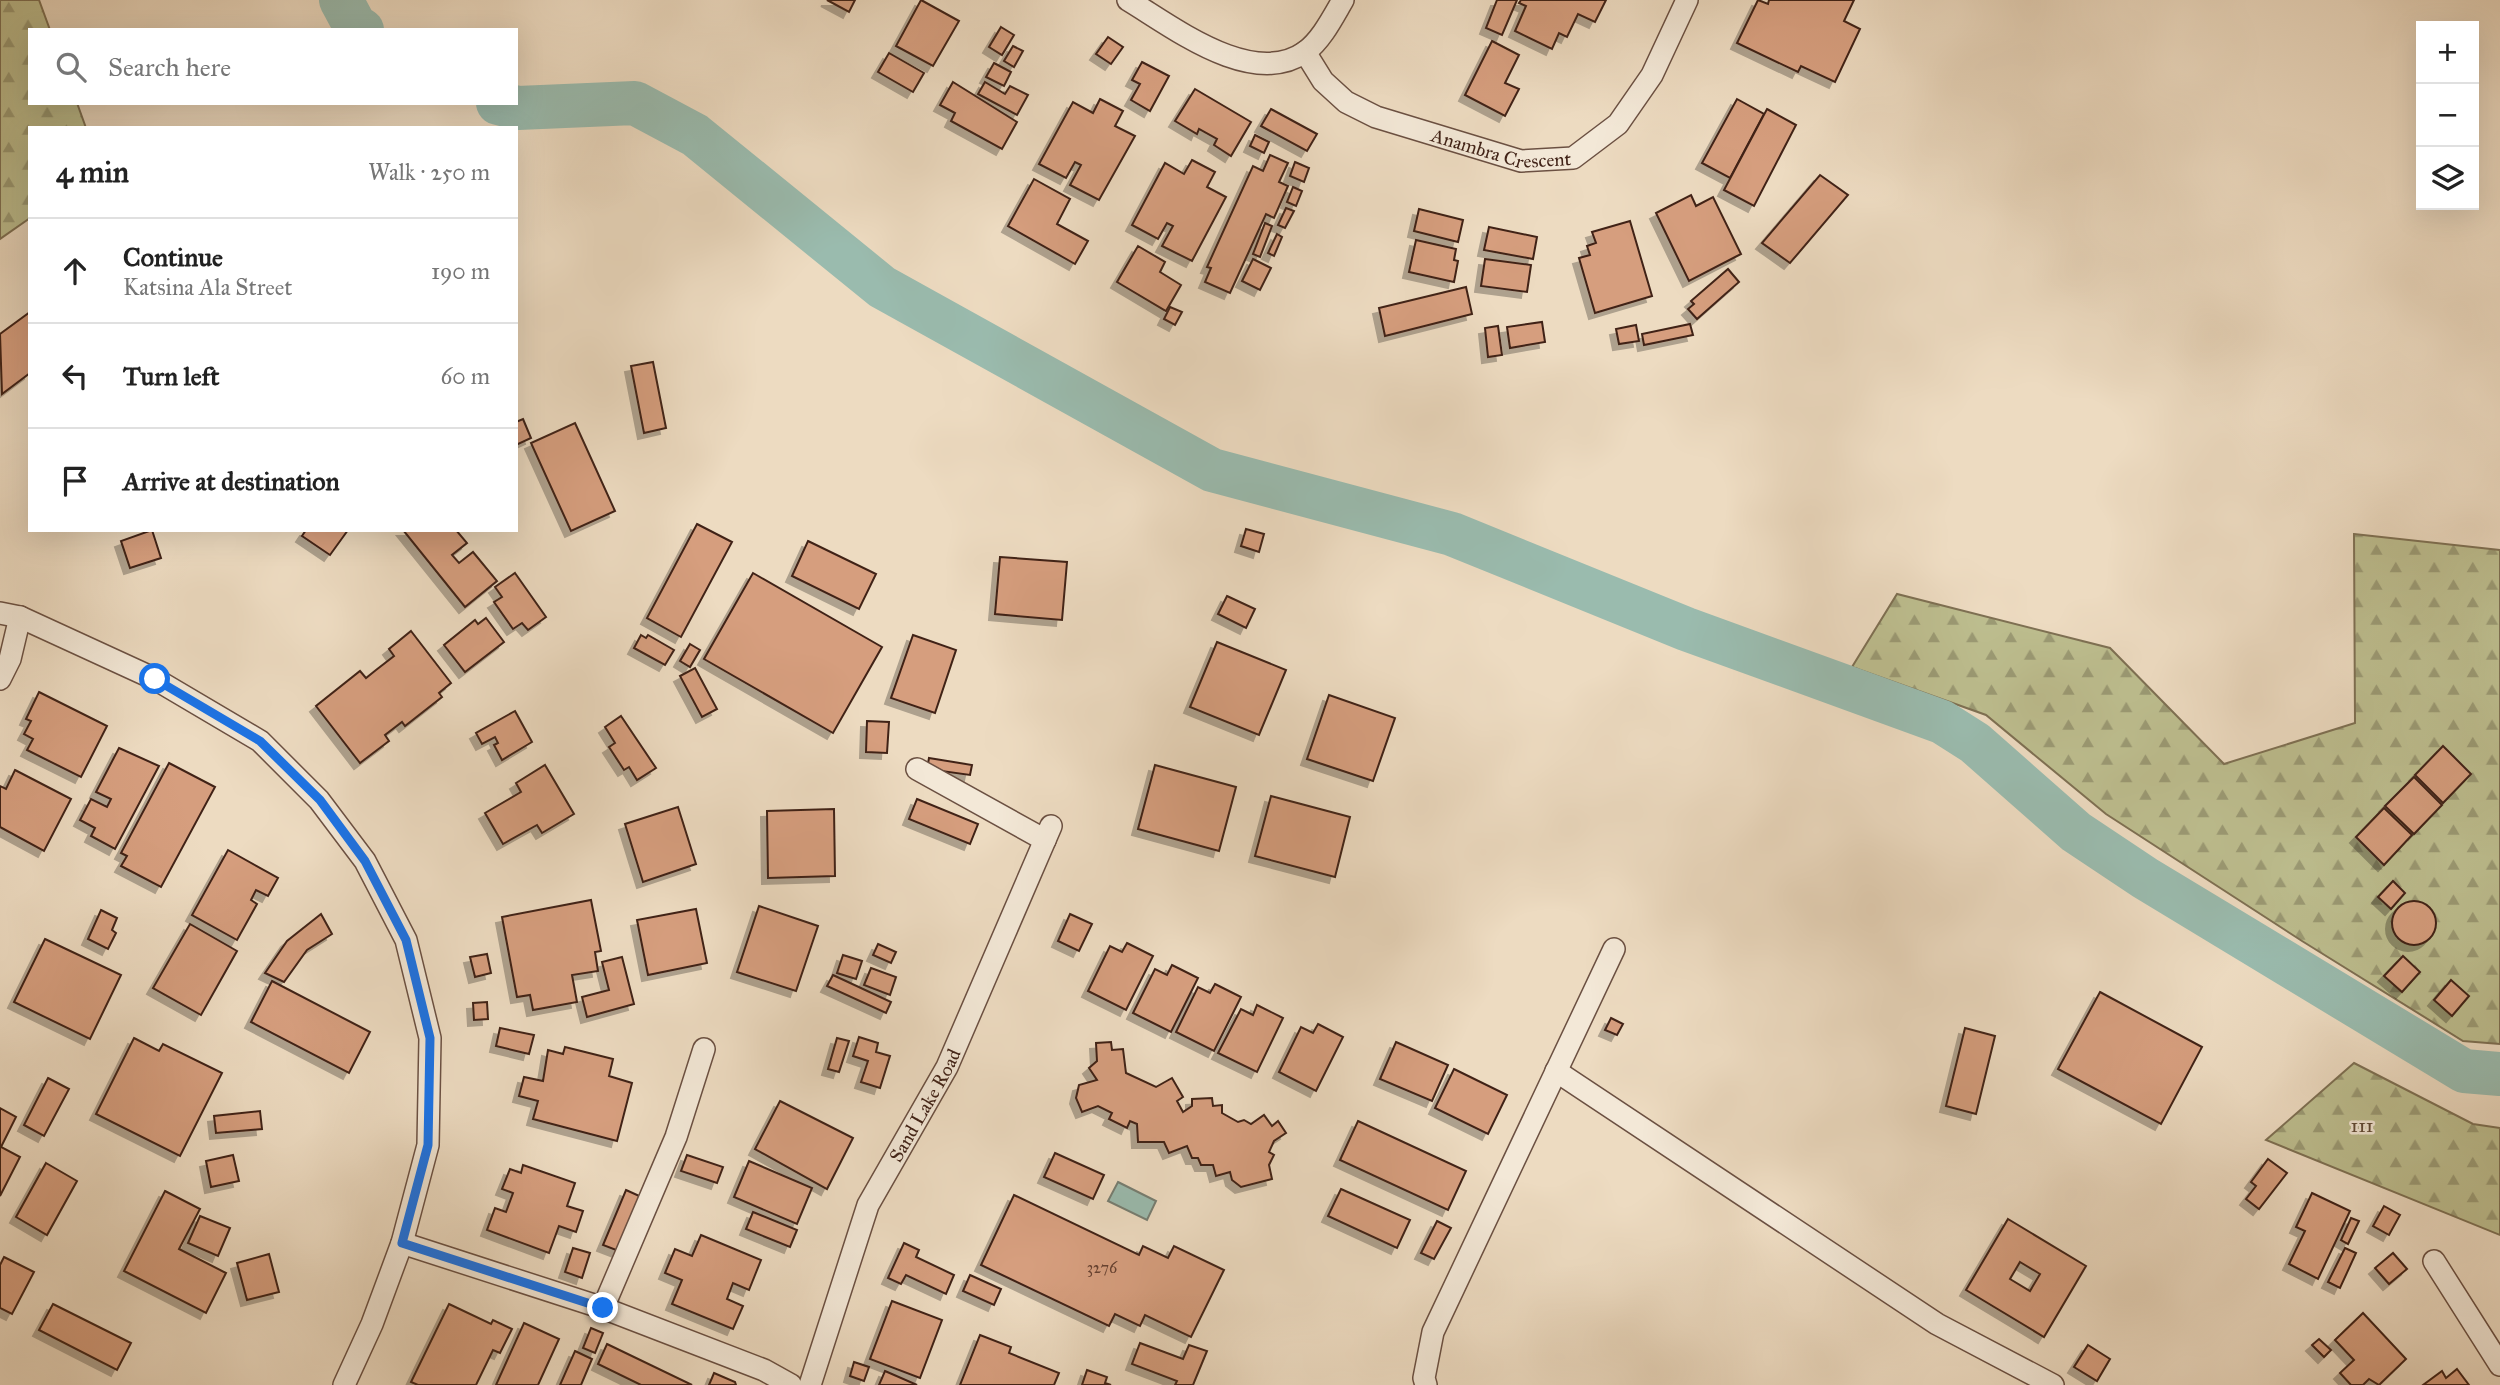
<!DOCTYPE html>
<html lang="en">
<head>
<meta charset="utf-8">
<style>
	:root { --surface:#fff; --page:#f2f2f2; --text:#222; --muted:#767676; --line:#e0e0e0 }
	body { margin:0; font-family:"IM FELL Great Primer",serif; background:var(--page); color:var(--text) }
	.controls { position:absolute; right:21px; top:21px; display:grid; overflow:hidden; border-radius:0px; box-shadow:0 7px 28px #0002 }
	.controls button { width:63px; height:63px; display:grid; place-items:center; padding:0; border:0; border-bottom:2px solid var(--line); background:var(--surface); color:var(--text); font:35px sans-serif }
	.stop { position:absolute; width:21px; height:21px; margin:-16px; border:5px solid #1a73e8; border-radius:50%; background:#fff }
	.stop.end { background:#1a73e8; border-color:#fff; box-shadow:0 2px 7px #0008 }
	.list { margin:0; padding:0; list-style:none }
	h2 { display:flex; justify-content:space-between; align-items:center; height:91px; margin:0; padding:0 28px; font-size:30px }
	h2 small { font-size:23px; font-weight:400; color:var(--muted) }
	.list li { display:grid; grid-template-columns:46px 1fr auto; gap:21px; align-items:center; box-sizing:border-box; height:105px; padding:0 28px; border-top:2px solid var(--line) }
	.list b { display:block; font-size:26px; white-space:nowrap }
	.list p { margin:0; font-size:23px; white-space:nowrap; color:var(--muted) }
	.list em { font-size:23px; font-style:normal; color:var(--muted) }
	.icon { flex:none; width:38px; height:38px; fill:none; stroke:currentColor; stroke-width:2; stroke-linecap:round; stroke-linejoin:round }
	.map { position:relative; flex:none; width:2500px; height:1385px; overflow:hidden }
	.search { position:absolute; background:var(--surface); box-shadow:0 7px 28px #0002; left:28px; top:28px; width:490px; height:77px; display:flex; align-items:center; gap:18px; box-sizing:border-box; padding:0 24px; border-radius:0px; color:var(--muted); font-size:26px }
	.panel { position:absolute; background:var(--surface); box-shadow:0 7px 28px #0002; left:28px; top:126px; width:490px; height:406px; border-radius:0px }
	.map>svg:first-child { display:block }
</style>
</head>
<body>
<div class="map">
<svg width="2500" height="1385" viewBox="0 0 2500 1385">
	<defs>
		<pattern id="forest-firs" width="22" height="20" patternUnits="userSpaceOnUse" patternTransform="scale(1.75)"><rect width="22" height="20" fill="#bdbe8f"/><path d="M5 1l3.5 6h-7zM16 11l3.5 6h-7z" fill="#9b9a74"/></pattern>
		<filter id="shadow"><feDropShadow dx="-6" dy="6" stdDeviation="0" flood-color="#0004"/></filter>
	</defs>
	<rect width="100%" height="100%" fill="#eddbc1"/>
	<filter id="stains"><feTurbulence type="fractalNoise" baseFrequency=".00286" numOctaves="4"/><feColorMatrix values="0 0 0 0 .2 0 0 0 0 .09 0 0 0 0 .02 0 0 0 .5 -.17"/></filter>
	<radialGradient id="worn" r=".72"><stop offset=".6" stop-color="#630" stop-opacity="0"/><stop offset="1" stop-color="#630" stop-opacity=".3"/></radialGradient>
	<g fill="url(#forest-firs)" stroke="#7e7053" stroke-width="2">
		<polygon points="0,0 39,0 50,30 30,30 30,103 77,103 86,128 30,128 30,218 0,239"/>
		<polygon points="2354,534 2500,550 2500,1044 2463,1041 2302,941 2106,814 1986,715 1852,667 1897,594 2110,648 2224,764 2355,723"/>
		<polygon points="2354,1063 2473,1124 2500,1128 2500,1235 2266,1140"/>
	</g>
	<polygon fill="#9abbae" stroke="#767e72" stroke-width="2" points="1118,1182 1156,1201 1147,1220 1108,1201"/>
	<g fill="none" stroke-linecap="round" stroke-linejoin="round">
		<g stroke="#9abbae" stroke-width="44">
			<polyline points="341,0 355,26 362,30"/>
			<polyline points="498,103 518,108 635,103 695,135 882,287 1212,470 1452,534 1686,629 1942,722 1975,743 2076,832 2145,878 2464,1071 2500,1074"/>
		</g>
	</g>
	<g fill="#d69e7e" stroke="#402217" stroke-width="2" fill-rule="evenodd" filter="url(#shadow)">
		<polygon points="827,0 855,0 849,12"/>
		<polygon points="921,0 959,21 933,66 896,46"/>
		<polygon points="1497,0 1517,0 1502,35 1486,28"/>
		<polygon points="1521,0 1606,0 1595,22 1578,14 1567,37 1559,33 1552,49 1515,31 1526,6 1519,3"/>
		<polygon points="1758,0 1768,4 1769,0 1854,0 1844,21 1860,29 1835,82 1801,66 1798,72 1737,43"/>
		<polygon points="1001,27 1014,35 1002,55 989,47"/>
		<polygon points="1108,37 1123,47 1111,64 1096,54"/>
		<polygon points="1492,41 1519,55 1505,83 1519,89 1505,116 1465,95"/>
		<polygon points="1013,46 1023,51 1014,67 1004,61"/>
		<polygon points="889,53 924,73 913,92 878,72"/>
		<polygon points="1142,62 1169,76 1150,111 1131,100 1140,84 1132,80"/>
		<polygon points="994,63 1011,72 1004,86 986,77"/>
		<polygon points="953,82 1017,122 1002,149 951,121 955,113 940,105"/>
		<polygon points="985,82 1005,94 1010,86 1028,95 1017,115 978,94"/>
		<polygon points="1195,89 1251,122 1231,156 1214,145 1217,139 1199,129 1197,134 1175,121"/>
		<polygon points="1100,99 1123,111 1115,126 1135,136 1099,200 1070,185 1081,165 1075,162 1066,178 1039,164 1073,102 1093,113"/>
		<polygon points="1737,99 1764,114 1730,178 1702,163"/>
		<polygon points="1271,109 1317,134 1307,151 1261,126"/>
		<polygon points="1767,109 1796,125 1754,206 1724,190"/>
		<polygon points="1255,135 1269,142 1264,153 1250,146"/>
		<polygon points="1270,155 1288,163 1279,182 1288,186 1274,218 1266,214 1230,293 1205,282 1211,268 1207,267 1253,166 1263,171"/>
		<polygon points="1192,160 1215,172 1207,187 1226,197 1192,261 1162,246 1173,226 1167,223 1158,239 1132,225 1165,163 1184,174"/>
		<polygon points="1295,162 1309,168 1304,182 1290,176"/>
		<polygon points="1820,175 1848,195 1790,263 1762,243"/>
		<polygon points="1034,179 1070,199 1057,224 1088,241 1075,264 1008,226"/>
		<polygon points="1293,187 1302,191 1296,206 1287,202"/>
		<polygon points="1691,195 1696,206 1713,197 1741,254 1689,281 1656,213"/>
		<polygon points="1286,208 1294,211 1285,228 1278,225"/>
		<polygon points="1419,209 1463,220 1458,242 1414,231"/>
		<polygon points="1630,221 1652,296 1595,313 1579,258 1590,255 1587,246 1596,243 1592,232"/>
		<polygon points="1265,223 1272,226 1260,257 1253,254"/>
		<polygon points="1489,227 1537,237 1533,259 1484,250"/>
		<polygon points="1277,234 1282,237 1274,256 1268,253"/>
		<polygon points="1416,240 1456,249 1454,260 1458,261 1454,282 1409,272"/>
		<polygon points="1138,246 1165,262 1160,272 1181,285 1166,311 1117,282"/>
		<polygon points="1253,259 1271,268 1260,290 1242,281"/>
		<polygon points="1485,259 1531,265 1527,292 1481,286"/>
		<polygon points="1728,269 1739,282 1697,319 1688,309 1694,304 1691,301"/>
		<polygon points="1466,287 1472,314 1385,336 1379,308"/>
		<polygon points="1170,307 1182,312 1175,325 1164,319"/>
		<polygon points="30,312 30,373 2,394 0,334"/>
		<polygon points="1542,322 1545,342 1510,348 1507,327"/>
		<polygon points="1690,324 1693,335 1644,345 1642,334"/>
		<polygon points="1636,325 1639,341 1619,344 1616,329"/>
		<polygon points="1498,326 1502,355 1488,357 1485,328"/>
		<polygon points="653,362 666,428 644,433 631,366"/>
		<polygon points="523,419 531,438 516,445 516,422"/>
		<polygon points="575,423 615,511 571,531 531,443"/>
		<polygon points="697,524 732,542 681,637 647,618"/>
		<polygon points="1246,529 1264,534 1259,552 1241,546"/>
		<polygon points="152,530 161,558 130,568 121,541"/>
		<polygon points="306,530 348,530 330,555 302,536"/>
		<polygon points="403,530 456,530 467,543 452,555 459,563 473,552 497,581 465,607"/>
		<polygon points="808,541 876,574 859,609 792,576"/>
		<polygon points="1000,557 1067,562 1062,620 995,614"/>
		<polygon points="515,573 546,617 528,630 522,623 513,629 494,602 502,597 495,587"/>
		<polygon points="753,573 882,647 833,733 704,659"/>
		<polygon points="1227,596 1255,609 1246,628 1218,614"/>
		<polygon points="486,618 504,642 465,672 444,645 475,620 478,624"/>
		<polygon points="411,631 451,683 439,693 442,697 405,726 402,722 385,735 389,741 360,763 316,706 360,671 366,678 376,670 394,656 389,649"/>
		<polygon points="641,635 646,638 648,635 674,650 665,665 634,648"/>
		<polygon points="913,635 956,650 935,713 891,698"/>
		<polygon points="1217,642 1286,670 1259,735 1190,707"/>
		<polygon points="690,644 700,650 690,667 680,661"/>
		<polygon points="695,668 717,709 702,717 680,676"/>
		<polygon points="39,692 107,726 81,777 27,750 33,739 24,734 31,721 26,719"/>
		<polygon points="1329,695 1395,718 1373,781 1307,759"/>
		<polygon points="515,711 532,742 502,760 494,745 498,743 495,737 482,744 476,733"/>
		<polygon points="621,716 656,768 637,780 629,767 624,770 609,747 615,743 605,727"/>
		<polygon points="867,721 889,722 887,753 866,752"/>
		<polygon points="2443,746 2471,774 2443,803 2415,775"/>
		<polygon points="119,748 159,766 115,849 91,836 95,828 80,820 91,799 107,807 111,799 96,792"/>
		<polygon points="929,758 972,765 970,775 927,769"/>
		<polygon points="169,763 215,787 161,887 121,866 127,856 121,853"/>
		<polygon points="545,765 574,814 542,833 537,825 503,844 485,813 521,792 516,783"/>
		<polygon points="1155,765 1236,787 1219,851 1138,829"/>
		<polygon points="15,770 71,799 44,851 0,827 0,786 6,789"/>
		<polygon points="2414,777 2442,805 2414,834 2385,806"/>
		<polygon points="1271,796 1350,817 1335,877 1255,856"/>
		<polygon points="917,799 978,824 970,844 909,819"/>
		<polygon points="678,807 696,864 643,882 625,824"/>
		<polygon points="2384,808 2412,835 2384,865 2356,837"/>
		<polygon points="834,809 835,876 768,878 767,811"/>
		<polygon points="228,850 278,878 268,896 256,890 251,900 257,904 237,940 192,915"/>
		<polygon points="2393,881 2405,893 2391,909 2378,897"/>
		<polygon points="591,900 601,951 595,952 598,971 572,975 577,1002 533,1010 530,995 517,997 502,917"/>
		<circle cx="2414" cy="923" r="22"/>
		<polygon points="759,906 818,926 796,991 737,972"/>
		<polygon points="696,909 707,963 648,975 637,920"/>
		<polygon points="101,910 117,918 112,930 116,933 108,949 88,939"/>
		<polygon points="321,914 332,934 307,950 284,982 265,973 287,941"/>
		<polygon points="1070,914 1092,924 1079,951 1058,941"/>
		<polygon points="190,924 237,951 201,1015 153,988"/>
		<polygon points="45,939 121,975 90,1039 14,1002"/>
		<polygon points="1127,943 1153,956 1126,1010 1088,991 1110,946 1122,952"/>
		<polygon points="878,944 896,952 891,963 873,955"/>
		<polygon points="487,954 491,973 475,977 470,957"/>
		<polygon points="843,955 862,961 856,979 837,973"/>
		<polygon points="2403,956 2420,972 2402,992 2384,976"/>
		<polygon points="622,957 634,1004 587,1017 582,997 609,990 602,962"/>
		<polygon points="1172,965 1198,978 1171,1032 1133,1013 1155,969 1167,975"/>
		<polygon points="871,968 896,977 890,995 864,985"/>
		<polygon points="833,975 891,1002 886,1013 827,986"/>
		<polygon points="2451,980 2469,996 2452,1016 2434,1000"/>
		<polygon points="272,981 370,1032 349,1073 251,1022"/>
		<polygon points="1215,984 1241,997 1214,1051 1176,1032 1198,987 1210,993"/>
		<polygon points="2100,992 2202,1047 2161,1124 2058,1069"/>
		<polygon points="487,1002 488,1019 474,1020 473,1003"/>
		<polygon points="1257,1005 1283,1018 1257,1072 1218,1053 1241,1009 1253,1015"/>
		<polygon points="1611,1018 1623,1024 1617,1035 1605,1030"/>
		<polygon points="1318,1024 1343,1037 1316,1091 1279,1072 1301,1027 1313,1033"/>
		<polygon points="500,1028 534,1035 529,1054 496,1046"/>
		<polygon points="1965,1028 1995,1036 1976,1114 1946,1106"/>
		<polygon points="859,1037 878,1043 876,1052 890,1056 880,1088 861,1082 868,1061 853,1056"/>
		<polygon points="134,1038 159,1051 163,1044 222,1073 180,1156 96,1114"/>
		<polygon points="837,1038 849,1041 839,1072 828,1069"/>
		<polygon points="1111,1042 1112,1050 1123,1049 1126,1073 1156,1087 1172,1078 1183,1097 1177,1101 1183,1112 1192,1106 1192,1099 1212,1098 1213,1106 1222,1105 1222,1113 1238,1122 1244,1120 1251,1124 1264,1115 1272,1126 1278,1121 1286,1133 1274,1141 1269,1152 1274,1155 1269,1165 1272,1179 1241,1187 1232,1180 1230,1172 1216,1176 1213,1165 1201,1165 1198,1158 1192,1158 1187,1146 1169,1153 1164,1142 1138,1142 1137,1124 1130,1121 1127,1128 1109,1119 1112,1113 1098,1106 1082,1112 1076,1098 1079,1085 1097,1080 1089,1068 1097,1061 1096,1043"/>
		<polygon points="1396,1042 1448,1065 1432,1101 1380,1079"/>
		<polygon points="565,1047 613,1059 609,1076 632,1083 617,1141 533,1119 538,1101 519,1096 524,1077 543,1081 548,1050 563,1054"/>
		<polygon points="1454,1069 1507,1095 1488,1134 1435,1108"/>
		<polygon points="48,1078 69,1089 44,1136 24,1125"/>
		<polygon points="780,1101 853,1138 827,1189 755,1149"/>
		<polygon points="0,1108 16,1117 1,1147 20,1157 0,1196"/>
		<polygon points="260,1111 262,1129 216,1133 214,1116"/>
		<polygon points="1358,1121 1466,1171 1448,1210 1340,1160"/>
		<polygon points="1055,1153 1104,1175 1093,1199 1044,1177"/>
		<polygon points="233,1155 239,1181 211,1187 206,1161"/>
		<polygon points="687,1155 723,1167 717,1183 681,1171"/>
		<polygon points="2268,1159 2287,1173 2259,1209 2246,1199 2256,1186 2251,1182"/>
		<polygon points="749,1161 812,1188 797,1224 734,1197"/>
		<polygon points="46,1163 77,1181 47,1235 16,1217"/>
		<polygon points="523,1165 575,1183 567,1206 583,1211 576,1232 559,1226 549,1253 487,1230 495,1208 506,1212 513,1193 502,1189 510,1169 521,1173"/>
		<polygon points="1341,1189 1410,1220 1397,1248 1328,1216"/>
		<polygon points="626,1190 646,1199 624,1253 603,1245"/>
		<polygon points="165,1191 200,1209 179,1249 226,1273 206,1313 124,1271"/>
		<polygon points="2312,1193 2350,1211 2318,1279 2289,1264 2305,1231 2296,1227"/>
		<polygon points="1014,1195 1139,1255 1143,1246 1168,1258 1174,1246 1224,1270 1191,1337 1145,1315 1140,1326 1115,1314 1109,1326 981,1265"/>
		<polygon points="2384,1206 2400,1215 2389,1235 2373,1226"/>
		<polygon points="753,1212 797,1230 790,1247 746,1229"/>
		<polygon points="200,1216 230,1228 218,1256 188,1243"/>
		<polygon points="2351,1218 2359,1221 2348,1244 2341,1240"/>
		<path d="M2008,1219L2086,1266L2044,1337L1966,1290ZM2020,1262L2040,1274L2030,1291L2010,1279Z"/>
		<polygon points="1437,1221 1451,1228 1434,1259 1421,1253"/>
		<polygon points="701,1235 761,1260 749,1290 733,1283 727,1299 743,1306 733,1329 672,1304 682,1280 665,1273 675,1249 692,1256"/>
		<polygon points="904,1243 919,1250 916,1257 954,1275 946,1294 906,1275 901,1284 888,1278"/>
		<polygon points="573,1248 590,1253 582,1278 565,1272"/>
		<polygon points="2345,1248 2356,1253 2340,1288 2328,1282"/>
		<polygon points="2393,1253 2407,1269 2389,1284 2375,1268"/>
		<polygon points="269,1254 279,1292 247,1300 237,1263"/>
		<polygon points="4,1257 34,1272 12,1314 0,1308 0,1265"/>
		<polygon points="970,1275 1001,1289 994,1305 963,1291"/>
		<polygon points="892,1301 942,1320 920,1378 870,1359"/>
		<polygon points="53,1304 131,1343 117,1370 39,1330"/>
		<polygon points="449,1304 491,1324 493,1320 512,1329 500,1353 493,1350 476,1385 418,1385 411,1382"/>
		<polygon points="2363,1313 2406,1359 2379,1385 2369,1379 2363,1385 2351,1385 2340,1373 2354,1360 2335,1340"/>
		<polygon points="524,1323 559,1339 538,1385 496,1385"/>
		<polygon points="591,1328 603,1333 595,1353 583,1348"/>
		<polygon points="980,1335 1011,1347 1009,1353 1059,1373 1054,1385 960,1385"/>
		<polygon points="2319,1339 2331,1350 2324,1357 2312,1345"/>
		<polygon points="1140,1343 1183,1359 1189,1345 1207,1351 1193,1385 1175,1385 1177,1381 1132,1364"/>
		<polygon points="607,1344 692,1385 641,1385 598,1364"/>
		<polygon points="2088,1345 2110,1359 2097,1381 2074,1367"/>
		<polygon points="575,1351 592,1359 581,1385 560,1385"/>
		<polygon points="854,1362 869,1367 864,1381 850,1376"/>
		<polygon points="2457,1369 2469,1385 2423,1385 2442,1371 2446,1378"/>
		<polygon points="1087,1370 1107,1377 1105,1383 1111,1385 1082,1385"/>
		<polygon points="885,1371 917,1385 879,1385"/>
		<polygon points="714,1373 735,1382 736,1385 709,1385"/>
	</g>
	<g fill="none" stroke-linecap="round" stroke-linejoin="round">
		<defs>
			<g id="minor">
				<path d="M1128,0C1173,27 1252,89 1305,52C1321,41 1333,17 1343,0"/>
				<path id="s1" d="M1305,52L1323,81L1346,102L1376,117L1521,161L1573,158L1618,124L1652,75L1687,0"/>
				<polyline points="0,613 20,617 155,679 260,741 319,800 365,861 406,940 430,1038 428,1145 402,1243 372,1324 344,1385"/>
				<polyline points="0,679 10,659 20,617"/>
				<polyline points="917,769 1045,840"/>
				<polyline points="1556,1071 1937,1324 2053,1385"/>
				<polyline points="402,1243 603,1308 764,1370 791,1385"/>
				<polyline points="2434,1261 2500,1365"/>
				<polyline points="603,1308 676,1137 704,1049"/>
				<path id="s2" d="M810,1385L868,1205L947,1067L1051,826"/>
				<polyline points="1426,1385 1424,1378 1433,1332 1614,949"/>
			</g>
		</defs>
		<use href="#minor" stroke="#6b5042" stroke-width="24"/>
		<use href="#minor" stroke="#f3e8d7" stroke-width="21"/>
	</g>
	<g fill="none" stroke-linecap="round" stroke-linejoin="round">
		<polyline stroke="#1a73e8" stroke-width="9" points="155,679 260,741 320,800 365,861 406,940 430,1038 428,1145 402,1243 603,1308"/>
	</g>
	<g text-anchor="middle" stroke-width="5" stroke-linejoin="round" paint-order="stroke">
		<g font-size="16" fill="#664131">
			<text x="1102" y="1273">3276</text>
		</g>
		<g font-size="19" fill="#402217" stroke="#f3e8d7">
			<text dy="7" stroke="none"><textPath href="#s1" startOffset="229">Anambra Crescent</textPath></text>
			<text dy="7" stroke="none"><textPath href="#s2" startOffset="304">Sand Lake Road</textPath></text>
		</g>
		<g font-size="19" font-style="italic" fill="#5f4935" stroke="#f3e8d7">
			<text x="2362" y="1132">111</text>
		</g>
	</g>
	<rect width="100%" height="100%" filter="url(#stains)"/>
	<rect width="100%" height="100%" fill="url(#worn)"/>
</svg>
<div class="controls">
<button>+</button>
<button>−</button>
<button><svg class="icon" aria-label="layers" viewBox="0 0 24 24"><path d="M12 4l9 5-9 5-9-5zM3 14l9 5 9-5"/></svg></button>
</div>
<div class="stop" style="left:155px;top:679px"></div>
<div class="stop end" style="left:603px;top:1308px"></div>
<div class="search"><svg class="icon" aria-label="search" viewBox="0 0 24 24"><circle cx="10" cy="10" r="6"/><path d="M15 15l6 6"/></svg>Search here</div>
<section class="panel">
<h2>4 min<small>Walk · 250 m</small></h2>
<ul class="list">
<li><svg class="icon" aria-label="ahead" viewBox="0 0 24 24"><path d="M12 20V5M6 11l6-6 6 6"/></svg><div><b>Continue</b><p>Katsina Ala Street</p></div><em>190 m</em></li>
<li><svg class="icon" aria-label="left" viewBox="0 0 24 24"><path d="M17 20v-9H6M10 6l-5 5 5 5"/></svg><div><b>Turn left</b></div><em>60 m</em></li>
<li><svg class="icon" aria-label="arrive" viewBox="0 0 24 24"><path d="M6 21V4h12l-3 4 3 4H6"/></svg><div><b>Arrive at destination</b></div></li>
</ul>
</section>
</div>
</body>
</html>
